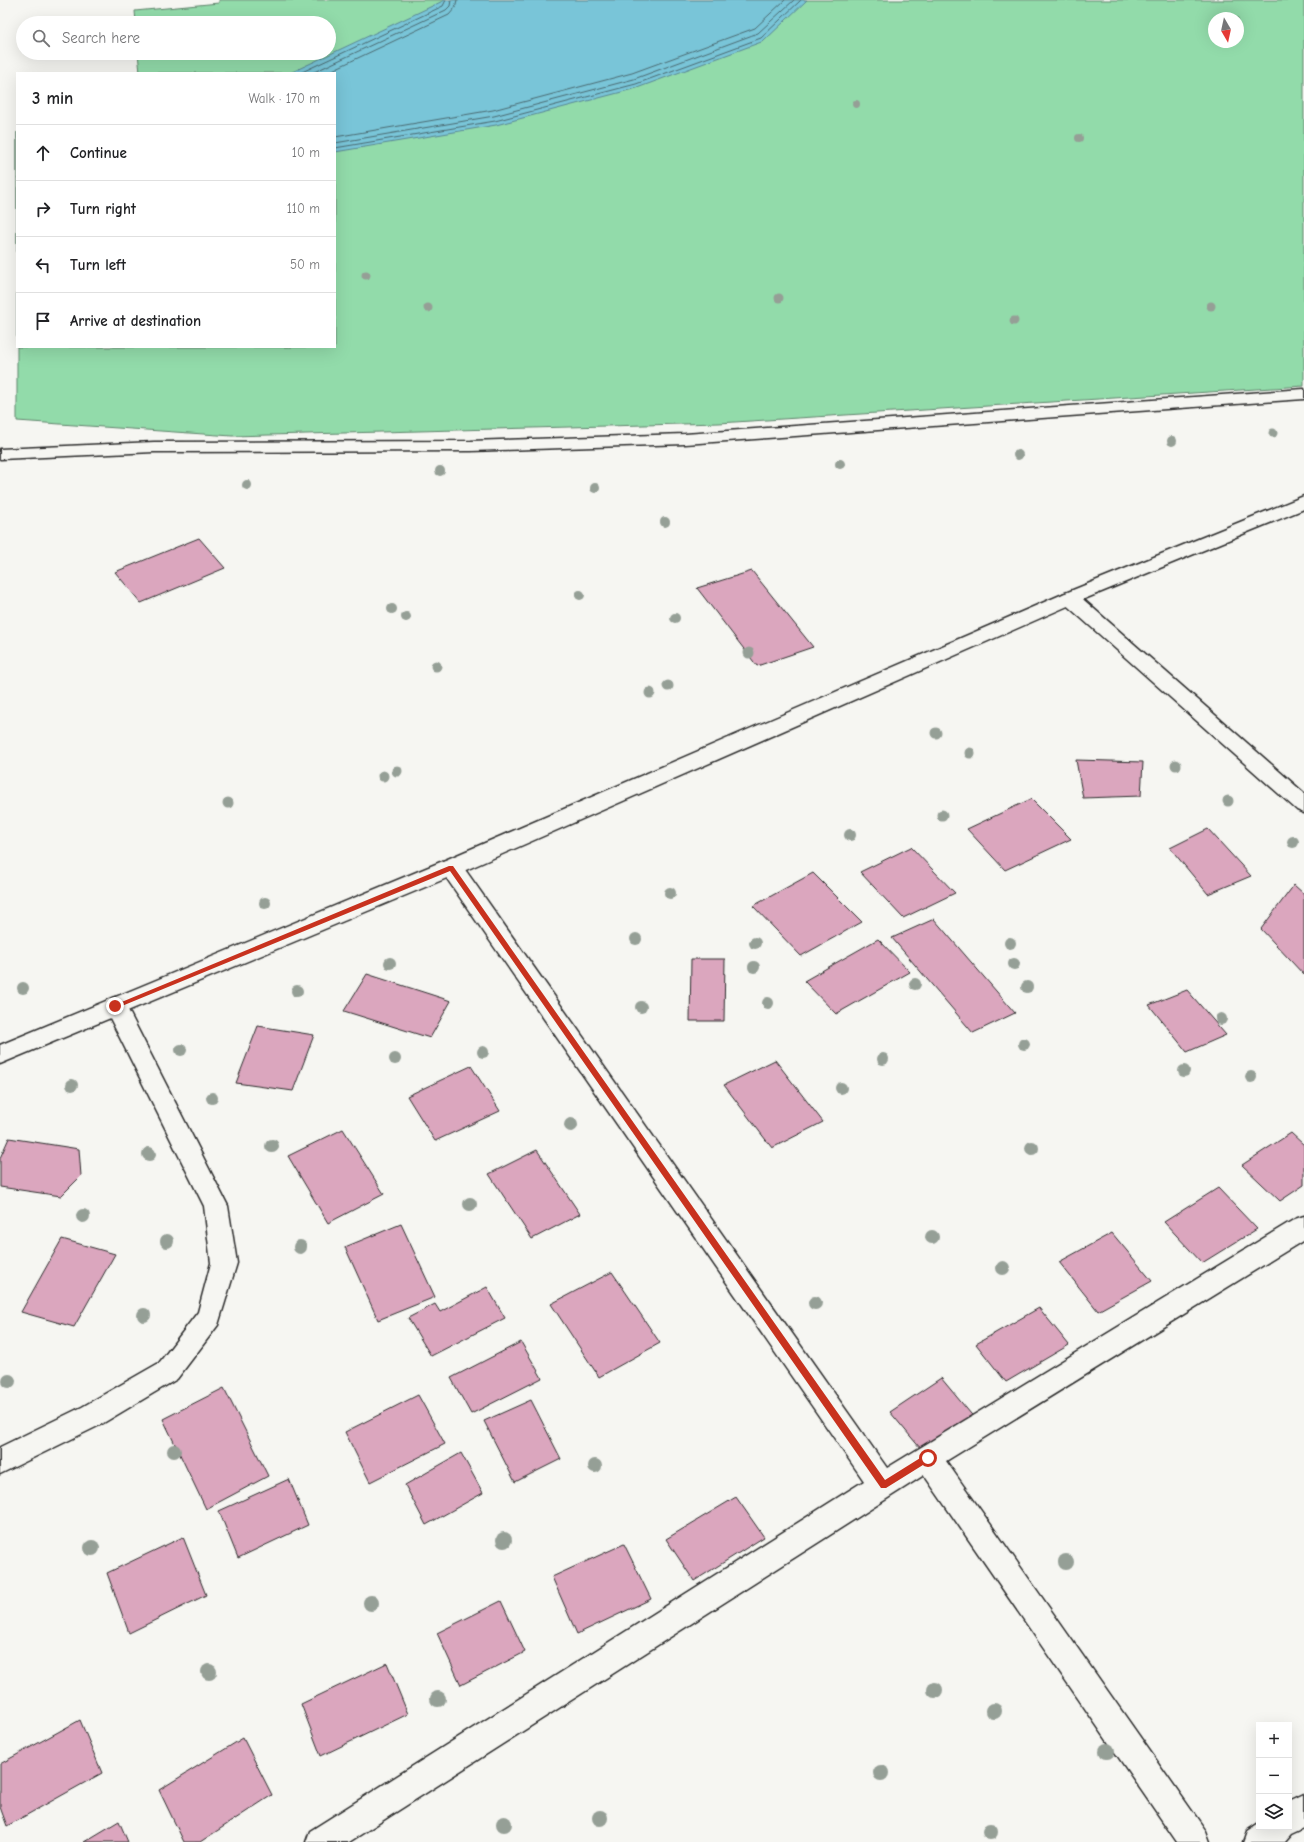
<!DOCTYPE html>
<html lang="en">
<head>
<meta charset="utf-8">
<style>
	:root { --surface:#fff; --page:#f6f6f6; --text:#202124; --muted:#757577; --line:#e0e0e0 }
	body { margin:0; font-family:"Comic Neue",sans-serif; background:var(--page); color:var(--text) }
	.controls { position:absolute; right:12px; bottom:12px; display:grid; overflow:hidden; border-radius:0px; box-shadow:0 4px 16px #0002 }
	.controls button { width:36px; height:36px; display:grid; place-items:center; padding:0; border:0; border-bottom:1px solid var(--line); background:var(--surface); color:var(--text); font:20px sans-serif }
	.compass { position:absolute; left:1208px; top:12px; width:36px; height:36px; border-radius:50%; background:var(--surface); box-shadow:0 4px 16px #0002; rotate:171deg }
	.stop { position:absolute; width:12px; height:12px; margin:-9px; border:3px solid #c8321e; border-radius:50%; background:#fff }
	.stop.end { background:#c8321e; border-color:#fff; box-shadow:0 1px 4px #0008 }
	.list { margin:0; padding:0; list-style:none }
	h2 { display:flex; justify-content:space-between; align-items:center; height:52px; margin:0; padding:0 16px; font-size:17px }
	h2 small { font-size:13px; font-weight:400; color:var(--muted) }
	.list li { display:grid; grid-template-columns:26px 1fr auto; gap:12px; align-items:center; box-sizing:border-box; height:56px; padding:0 16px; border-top:1px solid var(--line) }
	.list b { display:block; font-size:15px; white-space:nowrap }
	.list em { font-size:13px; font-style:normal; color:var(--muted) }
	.icon { flex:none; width:22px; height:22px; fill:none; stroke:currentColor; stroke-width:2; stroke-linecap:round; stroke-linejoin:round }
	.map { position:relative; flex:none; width:1304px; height:1842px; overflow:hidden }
	.search { position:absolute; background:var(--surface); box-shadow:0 4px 16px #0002; left:16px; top:16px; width:320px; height:44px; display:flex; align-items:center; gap:10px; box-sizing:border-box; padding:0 14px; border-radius:22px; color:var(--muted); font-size:15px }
	.panel { position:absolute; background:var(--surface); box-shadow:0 4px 16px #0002; left:16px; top:72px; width:320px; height:276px; border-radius:0px }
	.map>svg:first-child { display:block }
</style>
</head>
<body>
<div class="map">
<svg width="1304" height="1842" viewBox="0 0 1304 1842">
	<rect width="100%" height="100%" fill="#f6f6f2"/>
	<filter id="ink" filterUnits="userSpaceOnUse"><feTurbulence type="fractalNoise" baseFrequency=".025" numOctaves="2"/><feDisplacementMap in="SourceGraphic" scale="8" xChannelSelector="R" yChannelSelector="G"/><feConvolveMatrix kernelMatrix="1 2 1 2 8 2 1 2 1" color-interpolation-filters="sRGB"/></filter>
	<g filter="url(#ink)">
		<path fill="#92dbaa" stroke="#5e836a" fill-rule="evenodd" d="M219,0H1304V386L719,423L232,436L17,421V132V347H335V73H140L138,53H329V23H136L135,11L219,3ZM1214,18H1238V42H1214Z"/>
		<polygon fill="#79c5d8" stroke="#5a8793" points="445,0 807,0 764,41 637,88 496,125 335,152 335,73 290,73"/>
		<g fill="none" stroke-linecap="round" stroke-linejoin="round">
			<g stroke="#4a6970" stroke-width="1">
				<polyline points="300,73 443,6 446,0"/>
				<polyline points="312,73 446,10 450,6 451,0"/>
				<polyline points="326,73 449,15 455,8 457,0"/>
				<polyline points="335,137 493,110 632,73 755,28 785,0"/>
				<polyline points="335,143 494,116 634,79 758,33 794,0"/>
				<polyline points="335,148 495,121 636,84 761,38 801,0"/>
			</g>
		</g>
		<g fill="#dba6be" stroke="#2b2b2b">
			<polygon points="199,538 225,568 141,603 115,572"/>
			<polygon points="752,571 813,647 757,666 697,588"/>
			<polygon points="1076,760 1143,762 1141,796 1083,798"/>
			<polygon points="1031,799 1071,839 1005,870 967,829"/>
			<polygon points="1208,829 1251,876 1208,894 1170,848"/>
			<polygon points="911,847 955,893 903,918 860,872"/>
			<polygon points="813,873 862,922 801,956 753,906"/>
			<polygon points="1294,885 1304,894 1304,975 1261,929"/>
			<polygon points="934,919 1015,1013 973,1033 892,938"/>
			<polygon points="878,939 910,972 836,1014 804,981"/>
			<polygon points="691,959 725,959 724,1021 690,1021"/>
			<polygon points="367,974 451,1001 430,1038 344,1011"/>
			<polygon points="1187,990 1226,1035 1187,1052 1149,1005"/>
			<polygon points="258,1026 314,1035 293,1091 236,1083"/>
			<polygon points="775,1060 823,1122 772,1148 724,1085"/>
			<polygon points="471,1066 500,1111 435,1141 407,1096"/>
			<polygon points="343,1129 384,1194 328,1223 288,1156"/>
			<polygon points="1291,1133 1304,1145 1304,1185 1280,1201 1242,1165"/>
			<polygon points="9,1138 79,1149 81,1176 61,1196 0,1187 0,1158"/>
			<polygon points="537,1150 580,1214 532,1239 489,1174"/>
			<polygon points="1218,1188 1257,1229 1202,1263 1164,1222"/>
			<polygon points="401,1224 435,1297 378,1320 345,1247"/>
			<polygon points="1112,1233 1152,1281 1098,1311 1059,1262"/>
			<polygon points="62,1239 115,1254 74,1327 21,1312"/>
			<polygon points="612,1272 660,1343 599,1377 551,1304"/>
			<polygon points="487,1287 505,1318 431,1356 408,1318 435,1304 440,1312"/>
			<polygon points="1039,1308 1069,1345 1006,1382 976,1344"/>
			<polygon points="521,1342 542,1378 471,1414 451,1378"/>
			<polygon points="941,1378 976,1420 926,1455 890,1412"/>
			<polygon points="224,1388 268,1476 206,1509 163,1419"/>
			<polygon points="418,1395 445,1444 370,1482 345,1432"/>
			<polygon points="531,1400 561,1459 515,1482 484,1421"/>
			<polygon points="461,1453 483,1493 426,1525 405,1485"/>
			<polygon points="289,1479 308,1525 238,1558 219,1511"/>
			<polygon points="736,1497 764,1537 694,1581 666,1539"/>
			<polygon points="183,1537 206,1595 129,1633 107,1573"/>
			<polygon points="624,1544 651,1599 577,1634 552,1577"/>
			<polygon points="501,1601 525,1652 461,1685 437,1633"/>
			<polygon points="387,1663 408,1714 321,1756 301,1704"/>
			<polygon points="80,1720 102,1773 7,1826 0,1807 0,1764"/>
			<polygon points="243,1738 272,1795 200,1842 184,1842 159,1790"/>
			<polygon points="119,1821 128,1842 84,1842"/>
		</g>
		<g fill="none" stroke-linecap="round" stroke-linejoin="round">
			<defs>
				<polygon id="service" points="1304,389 1304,399 685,444 471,451 154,452 0,459 0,449 154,442 471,441 685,434"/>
				<g id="minor">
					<polygon points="1070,592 1077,594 1304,793 1304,813 1297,810 1063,602 1061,598 1063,594"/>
					<polygon points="451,859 459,861 887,1468 1295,1219 1304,1216 1304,1240 946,1461 1206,1831 1210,1842 1177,1842 924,1475 349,1842 306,1842 310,1831 864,1481 443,873 440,867 443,861"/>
					<polygon points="115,997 123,1000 228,1206 237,1263 218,1325 177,1379 100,1425 0,1474 0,1447 82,1407 159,1363 198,1312 211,1263 204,1206 104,1006 107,1000"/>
					<polygon points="1304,1794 1304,1828 1291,1834 1284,1842 1243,1842 1247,1831 1259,1823 1259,1827 1289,1827 1289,1801"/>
				</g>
				<polygon id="tertiary" points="1304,496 1304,509 1077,602 459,873 0,1064 0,1045 443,861 1063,594"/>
			</defs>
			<use href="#service" stroke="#2b2b2b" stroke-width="3"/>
			<use href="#minor" stroke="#2b2b2b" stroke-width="3"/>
			<use href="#tertiary" stroke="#2b2b2b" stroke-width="3"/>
			<use href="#service" fill="#f6f6f2" fill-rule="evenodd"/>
			<use href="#minor" fill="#f6f6f2" fill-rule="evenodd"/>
			<use href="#tertiary" fill="#f6f6f2" fill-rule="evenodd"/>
		</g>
		<g fill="#959f96">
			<circle cx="856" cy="104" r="4"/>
			<circle cx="1079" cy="138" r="4"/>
			<circle cx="366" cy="275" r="4.5"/>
			<circle cx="779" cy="298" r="4.5"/>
			<circle cx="1211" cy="306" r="4.5"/>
			<circle cx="428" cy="308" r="4.5"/>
			<circle cx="1014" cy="321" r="4.5"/>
			<circle cx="1273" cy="433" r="4.5"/>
			<circle cx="1172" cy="441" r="5"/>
			<circle cx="1018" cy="455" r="5"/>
			<circle cx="840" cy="464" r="5"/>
			<circle cx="440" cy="471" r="5"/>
			<circle cx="247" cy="485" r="5"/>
			<circle cx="595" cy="488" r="5"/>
			<circle cx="665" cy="522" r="5"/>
			<circle cx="580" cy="595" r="5"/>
			<circle cx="392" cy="609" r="5"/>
			<circle cx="406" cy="617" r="5"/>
			<circle cx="675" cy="618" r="5"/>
			<circle cx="749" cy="653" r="5.5"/>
			<circle cx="436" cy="666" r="5.5"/>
			<circle cx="668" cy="686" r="5.5"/>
			<circle cx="650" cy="693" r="5.5"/>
			<circle cx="936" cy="733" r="5.5"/>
			<circle cx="970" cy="753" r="5.5"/>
			<circle cx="1176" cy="765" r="5.5"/>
			<circle cx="397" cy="771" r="5.5"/>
			<circle cx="383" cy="776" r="5.5"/>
			<circle cx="1228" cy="801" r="5.5"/>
			<circle cx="228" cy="803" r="5.5"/>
			<circle cx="942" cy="815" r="5.5"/>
			<circle cx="850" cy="835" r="6"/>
			<circle cx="1293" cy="842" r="6"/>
			<circle cx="670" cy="893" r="6"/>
			<circle cx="265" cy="903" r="6"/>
			<circle cx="636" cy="939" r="6"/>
			<circle cx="755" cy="943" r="6"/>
			<circle cx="1010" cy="943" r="6"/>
			<circle cx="390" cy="963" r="6"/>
			<circle cx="1014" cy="964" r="6"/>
			<circle cx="754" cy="967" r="6"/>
			<circle cx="915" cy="984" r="6"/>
			<circle cx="1027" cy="987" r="6"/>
			<circle cx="23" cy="988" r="6"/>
			<circle cx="297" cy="991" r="6"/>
			<circle cx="768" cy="1003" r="6"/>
			<circle cx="641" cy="1007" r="6"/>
			<circle cx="1221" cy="1019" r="6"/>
			<circle cx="1024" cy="1044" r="6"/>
			<circle cx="181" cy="1050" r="6"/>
			<circle cx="483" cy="1052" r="6"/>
			<circle cx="395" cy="1059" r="6"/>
			<circle cx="883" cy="1059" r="6"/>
			<circle cx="1184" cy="1071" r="6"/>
			<circle cx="1251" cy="1077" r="6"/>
			<circle cx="72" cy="1085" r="6"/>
			<circle cx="841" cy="1088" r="6"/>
			<circle cx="212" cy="1098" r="6"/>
			<circle cx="571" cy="1125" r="7"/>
			<circle cx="272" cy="1146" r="7"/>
			<circle cx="1032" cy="1148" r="7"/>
			<circle cx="149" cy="1154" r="7"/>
			<circle cx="470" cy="1204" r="7"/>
			<circle cx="83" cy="1216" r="7"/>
			<circle cx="932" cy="1237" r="7"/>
			<circle cx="167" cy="1241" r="7"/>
			<circle cx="300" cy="1247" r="7"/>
			<circle cx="1003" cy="1268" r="7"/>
			<circle cx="815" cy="1303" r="7"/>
			<circle cx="144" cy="1315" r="7"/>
			<circle cx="9" cy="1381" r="7"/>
			<circle cx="174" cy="1451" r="7"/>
			<circle cx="595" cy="1466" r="7"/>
			<circle cx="504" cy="1540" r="8"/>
			<circle cx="92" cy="1548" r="8"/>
			<circle cx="1066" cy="1562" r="8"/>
			<circle cx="371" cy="1603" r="8"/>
			<circle cx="209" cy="1672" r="8"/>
			<circle cx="935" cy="1690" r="8"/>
			<circle cx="438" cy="1699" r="8"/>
			<circle cx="994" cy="1711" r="8"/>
			<circle cx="1107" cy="1751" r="8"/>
			<circle cx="881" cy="1773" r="8"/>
			<circle cx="600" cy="1818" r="8"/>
			<circle cx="504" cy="1824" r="8"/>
			<circle cx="990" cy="1832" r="8"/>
		</g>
	</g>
	<polygon fill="#c8321e" points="449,866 453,866 885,1480 925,1455 931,1455 931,1460 886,1488 881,1488 450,871 117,1008 115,1009 112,1006"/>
</svg>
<div class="controls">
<button>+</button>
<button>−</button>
<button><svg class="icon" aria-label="layers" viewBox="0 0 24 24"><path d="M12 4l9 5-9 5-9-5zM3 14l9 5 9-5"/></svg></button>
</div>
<svg class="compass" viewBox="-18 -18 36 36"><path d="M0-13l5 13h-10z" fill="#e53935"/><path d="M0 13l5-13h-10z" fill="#757577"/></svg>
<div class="stop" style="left:928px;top:1458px"></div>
<div class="stop end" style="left:115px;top:1006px"></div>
<div class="search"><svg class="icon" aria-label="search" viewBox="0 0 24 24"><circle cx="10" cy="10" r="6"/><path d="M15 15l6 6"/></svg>Search here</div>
<section class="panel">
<h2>3 min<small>Walk · 170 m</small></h2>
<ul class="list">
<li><svg class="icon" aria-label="ahead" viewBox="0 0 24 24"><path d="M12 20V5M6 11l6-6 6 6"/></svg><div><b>Continue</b></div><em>10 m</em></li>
<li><svg class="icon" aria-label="right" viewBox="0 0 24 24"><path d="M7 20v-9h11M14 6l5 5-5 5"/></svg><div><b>Turn right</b></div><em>110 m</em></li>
<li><svg class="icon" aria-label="left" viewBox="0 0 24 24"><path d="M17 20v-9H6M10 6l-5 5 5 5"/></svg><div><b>Turn left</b></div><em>50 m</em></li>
<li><svg class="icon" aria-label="arrive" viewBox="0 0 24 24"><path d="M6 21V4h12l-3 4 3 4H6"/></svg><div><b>Arrive at destination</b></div></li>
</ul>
</section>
</div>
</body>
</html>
